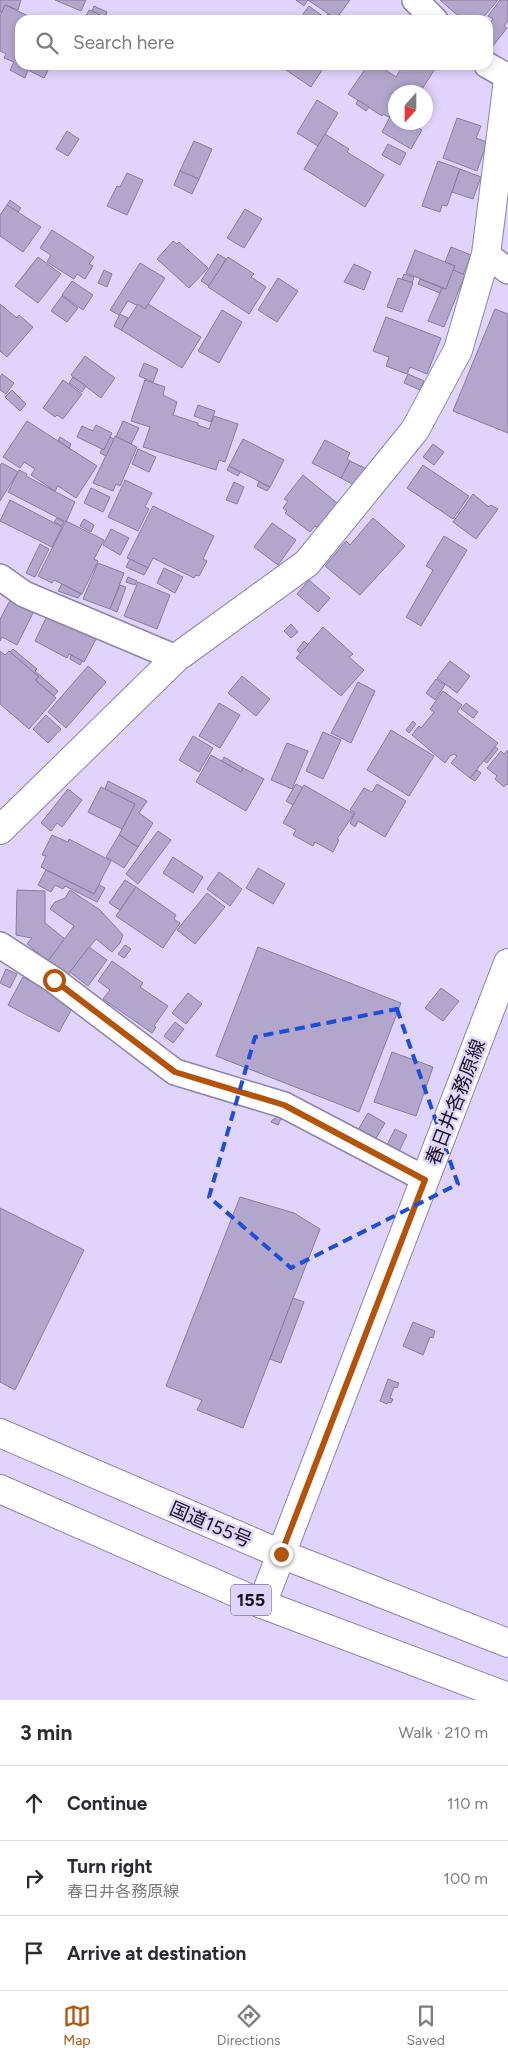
<!DOCTYPE html>
<html lang="en">
<head>
<meta charset="utf-8">
<style>
	:root { --surface:#fff; --page:#f2f2f3; --text:#2b2b33; --muted:#7c7c81; --line:#e1e1e2; --accent:#b45309 }
	body { margin:0; font-family:Figtree,"Noto Sans JP",sans-serif; background:var(--page); color:var(--text) }
	.compass { position:absolute; left:388px; top:85px; width:45px; height:45px; border-radius:50%; background:var(--surface); box-shadow:0 2px 8px #0003; rotate:201deg }
	.stop { position:absolute; width:15px; height:15px; margin:-11px; border:4px solid #b45309; border-radius:50%; background:#fff }
	.stop.end { background:#b45309; border-color:#fff; box-shadow:0 1px 5px #0008 }
	.list { margin:0; padding:0; list-style:none }
	h2 { display:flex; justify-content:space-between; align-items:center; height:65px; margin:0; padding:0 20px; font-size:21px }
	h2 small { font-size:16px; font-weight:400; color:var(--muted) }
	.list li { display:grid; grid-template-columns:32px 1fr auto; gap:15px; align-items:center; box-sizing:border-box; height:75px; padding:0 20px; border-top:1px solid var(--line) }
	.list b { display:block; font-size:19px; white-space:nowrap }
	.list p { margin:0; font-size:16px; white-space:nowrap; color:var(--muted) }
	.list em { font-size:16px; font-style:normal; color:var(--muted) }
	.icon { flex:none; width:28px; height:28px; fill:none; stroke:currentColor; stroke-width:2; stroke-linecap:round; stroke-linejoin:round }
	.map { position:relative; flex:none; width:508px; height:1700px; overflow:hidden }
	.search { position:absolute; background:var(--surface); box-shadow:0 2px 8px #0003; left:15px; right:15px; top:15px; height:55px; display:flex; align-items:center; gap:12px; box-sizing:border-box; padding:0 18px; border-radius:15px; color:var(--muted); font-size:19px }
	.sheet { height:290px; background:var(--surface) }
	nav { display:flex; justify-content:space-around; align-items:center; box-sizing:border-box; height:70px; border-top:1px solid var(--line); background:var(--surface); font-size:14px; color:var(--muted) }
	nav a { display:grid; justify-items:center; gap:2px }
	nav .on { color:var(--accent) }
	.map>svg:first-child { display:block }
</style>
</head>
<body>
<div class="map">
<svg width="508" height="1700" viewBox="0 0 508 1700">
	<rect width="100%" height="100%" fill="#e1d4fc"/>
	<g fill="#b3a6cd" stroke="#887ca1">
		<polygon points="0,0 21,0 18,10 5,5 2,13 0,12"/>
		<polygon points="55,0 86,0 81,11"/>
		<polygon points="296,0 350,0 336,19 308,0 304,6"/>
		<polygon points="440,0 498,0 481,20 463,20"/>
		<polygon points="500,0 508,0 508,21 504,26 507,28 489,51 488,26 493,19 488,16"/>
		<polygon points="5,5 37,20 20,20 20,65 51,65 44,78 28,70 25,78 10,70 14,62 4,58 6,54 0,51 0,16"/>
		<polygon points="94,6 107,12 105,18 92,11"/>
		<polygon points="309,6 324,17 321,20 311,20 303,14"/>
		<polygon points="89,10 92,11 110,20 84,20"/>
		<polygon points="328,14 337,20 324,20"/>
		<polygon points="289,65 315,65 322,70 311,87 286,70"/>
		<polygon points="368,65 378,65 396,77 403,65 437,66 420,92 411,91 396,92 396,106 389,117 383,114 382,116 348,94"/>
		<polygon points="317,100 338,113 318,146 297,133"/>
		<polygon points="358,100 369,107 366,111 356,104"/>
		<polygon points="392,113 396,115 396,122 408,122 422,130 411,149 382,132"/>
		<polygon points="457,118 481,126 476,138 487,142 477,171 443,158"/>
		<polygon points="67,131 79,139 68,156 56,149"/>
		<polygon points="325,134 349,149 347,152 384,175 365,207 304,169"/>
		<polygon points="194,141 212,149 199,179 180,171"/>
		<polygon points="388,144 406,153 400,165 382,155"/>
		<polygon points="438,161 460,169 447,206 442,205 440,212 422,206"/>
		<polygon points="460,169 481,177 473,199 452,192"/>
		<polygon points="180,171 199,179 192,194 174,185"/>
		<polygon points="127,173 143,180 127,215 107,206 117,186 120,187"/>
		<polygon points="10,200 21,208 18,212 7,205"/>
		<polygon points="7,205 41,227 23,252 0,236 0,215"/>
		<polygon points="245,209 262,219 244,248 227,238"/>
		<polygon points="52,230 94,257 89,264 93,266 85,279 77,274 74,279 47,262 51,255 40,248"/>
		<polygon points="173,241 177,244 179,242 208,268 189,288 157,259"/>
		<polygon points="451,247 471,255 463,275 453,270 455,266 445,262"/>
		<polygon points="415,250 455,266 446,289 406,273"/>
		<polygon points="218,254 226,259 209,286 201,281"/>
		<polygon points="38,257 61,274 38,303 15,286"/>
		<polygon points="228,257 254,274 251,277 266,287 249,314 208,287"/>
		<polygon points="140,263 165,278 145,309 128,301 119,315 110,310"/>
		<polygon points="354,264 371,272 364,290 344,282"/>
		<polygon points="104,270 112,274 107,287 98,283"/>
		<polygon points="453,270 465,275 444,327 428,321 442,288 446,289"/>
		<polygon points="404,274 414,277 412,283 402,279"/>
		<polygon points="278,278 298,291 277,322 258,310"/>
		<polygon points="398,278 413,283 402,312 387,307"/>
		<polygon points="420,279 442,288 440,293 418,284"/>
		<polygon points="72,281 93,295 83,310 62,295"/>
		<polygon points="62,296 78,308 67,322 51,311"/>
		<polygon points="0,304 17,318 19,315 33,327 7,357 0,351"/>
		<polygon points="138,304 145,309 148,304 201,337 182,368 121,330"/>
		<polygon points="495,309 508,314 508,433 453,411"/>
		<polygon points="222,310 242,322 219,363 198,351"/>
		<polygon points="120,314 128,318 121,330 114,326"/>
		<polygon points="386,317 441,338 427,374 410,367 407,374 386,366 389,357 373,351"/>
		<polygon points="85,356 115,378 101,398 71,375"/>
		<polygon points="144,363 158,369 153,382 139,376"/>
		<polygon points="2,374 14,383 6,394 0,390 0,377"/>
		<polygon points="408,374 424,381 420,390 404,383"/>
		<polygon points="73,377 86,386 82,392 69,383"/>
		<polygon points="63,380 82,394 63,419 57,415 55,417 43,408"/>
		<polygon points="145,380 165,387 163,395 177,402 173,415 198,423 198,425 209,429 214,416 238,424 225,462 219,460 216,470 143,447 150,427 131,421"/>
		<polygon points="12,390 26,404 20,411 5,397"/>
		<polygon points="198,405 215,411 211,422 194,416"/>
		<polygon points="27,421 97,466 76,498 58,486 55,491 31,475 35,469 24,462 20,468 3,457"/>
		<polygon points="123,421 139,428 131,444 116,437"/>
		<polygon points="96,425 112,433 104,450 77,437 82,426 93,431"/>
		<polygon points="115,436 137,447 120,486 116,484 113,491 93,483"/>
		<polygon points="60,437 71,444 69,448 58,440"/>
		<polygon points="110,437 114,439 106,456 100,453 102,449 104,450"/>
		<polygon points="243,439 284,460 270,487 229,466"/>
		<polygon points="325,440 350,453 347,459 350,461 341,478 312,463"/>
		<polygon points="433,444 444,452 434,465 423,457"/>
		<polygon points="138,449 156,457 149,472 132,464"/>
		<polygon points="350,461 367,469 356,486 341,478"/>
		<polygon points="2,463 18,472 0,501 0,465"/>
		<polygon points="423,465 469,496 453,519 407,488"/>
		<polygon points="229,466 240,472 238,476 227,470"/>
		<polygon points="19,470 27,474 26,476 75,502 66,522 8,492"/>
		<polygon points="303,475 337,503 318,527 315,526 310,532 285,513 287,511 283,508 288,501 284,499"/>
		<polygon points="125,480 152,493 145,507 149,509 138,531 108,517"/>
		<polygon points="234,482 244,487 237,504 226,500"/>
		<polygon points="259,482 270,487 267,491 257,486"/>
		<polygon points="91,488 110,497 103,512 84,503"/>
		<polygon points="473,494 489,507 491,505 498,509 476,539 453,522"/>
		<polygon points="10,500 62,527 52,547 0,521"/>
		<polygon points="153,506 214,536 203,559 207,561 199,576 196,575 194,578 153,558 148,568 127,558"/>
		<polygon points="57,518 64,522 62,526 54,522"/>
		<polygon points="373,518 405,546 360,595 325,566 346,541 350,545"/>
		<polygon points="84,519 94,525 91,532 80,526"/>
		<polygon points="66,521 104,540 94,559 98,561 82,594 54,580 52,583 38,576"/>
		<polygon points="272,523 296,540 278,565 254,547"/>
		<polygon points="111,529 129,538 120,555 103,545"/>
		<polygon points="444,536 467,550 421,626 406,617 433,570 426,566"/>
		<polygon points="40,544 49,549 35,577 26,573"/>
		<polygon points="130,559 148,568 144,575 126,567"/>
		<polygon points="98,563 124,573 110,609 83,599"/>
		<polygon points="164,568 183,577 175,593 157,583"/>
		<polygon points="128,577 137,581 135,585 126,582"/>
		<polygon points="309,580 330,598 318,612 297,594"/>
		<polygon points="138,582 170,595 157,629 124,616"/>
		<polygon points="62,584 81,594 78,598 58,591"/>
		<polygon points="120,585 126,587 117,612 110,609"/>
		<polygon points="12,597 35,609 17,645 2,637 0,641 0,619"/>
		<polygon points="48,614 96,639 84,662 69,654 67,658 35,641"/>
		<polygon points="291,624 298,632 291,638 284,631"/>
		<polygon points="323,627 353,654 349,657 364,670 341,696 296,658"/>
		<polygon points="304,641 308,645 300,653 297,650"/>
		<polygon points="13,649 37,669 35,671 58,691 54,696 35,680 39,677 10,652"/>
		<polygon points="0,651 5,655 9,651 10,652 39,677 35,680 56,698 29,729 0,704"/>
		<polygon points="71,655 82,661 80,665 70,659"/>
		<polygon points="450,661 470,676 457,693 437,678"/>
		<polygon points="88,666 106,682 66,728 48,712"/>
		<polygon points="242,676 270,699 256,716 228,693"/>
		<polygon points="436,679 445,685 435,700 426,693"/>
		<polygon points="358,682 375,691 351,743 331,733"/>
		<polygon points="443,691 462,705 457,712 498,743 470,778 451,763 457,756 454,754 450,756 445,763 412,735 419,726 421,728 434,712 430,709"/>
		<polygon points="219,703 240,715 220,748 199,736"/>
		<polygon points="466,703 478,712 473,718 461,709"/>
		<polygon points="46,715 61,729 48,743 33,729"/>
		<polygon points="413,721 416,724 409,733 406,730"/>
		<polygon points="391,730 434,756 409,796 367,770"/>
		<polygon points="323,732 341,740 323,779 306,771"/>
		<polygon points="193,736 213,748 199,772 179,760"/>
		<polygon points="287,743 308,751 292,789 271,780"/>
		<polygon points="495,747 498,749 487,763 484,761"/>
		<polygon points="508,750 508,785 506,784 504,787 495,779 497,776 487,768 501,751 504,754"/>
		<polygon points="211,755 241,772 243,768 264,779 246,811 196,782"/>
		<polygon points="224,757 243,768 241,772 222,761"/>
		<polygon points="477,770 481,773 475,781 470,778"/>
		<polygon points="108,781 147,801 139,813 153,823 138,847 119,835 135,804 105,789"/>
		<polygon points="296,784 303,788 293,805 286,801"/>
		<polygon points="377,784 406,801 385,837 358,821 355,827 350,823 355,813 350,810 364,788 372,792"/>
		<polygon points="304,785 354,814 337,839 339,840 333,852 315,842 313,846 293,835 296,830 283,823"/>
		<polygon points="101,787 135,804 122,829 88,812"/>
		<polygon points="68,789 82,800 62,827 57,823 51,831 41,823"/>
		<polygon points="158,831 171,840 138,884 126,874"/>
		<polygon points="52,835 68,842 69,839 111,861 94,894 41,867 46,856 42,855"/>
		<polygon points="119,835 138,847 124,868 106,857"/>
		<polygon points="173,857 203,877 193,893 163,873"/>
		<polygon points="258,868 285,884 273,904 246,888"/>
		<polygon points="46,870 94,894 99,885 105,888 97,902 65,886 63,889 55,885 51,892 38,885"/>
		<polygon points="219,872 242,889 230,906 207,889"/>
		<polygon points="125,880 136,887 120,910 109,903"/>
		<polygon points="136,887 176,915 174,919 180,923 163,948 116,916"/>
		<polygon points="17,890 45,891 45,923 65,939 48,961 27,944 32,938 16,935"/>
		<polygon points="70,890 100,910 123,935 120,943 112,952 96,939 67,976 48,961 74,926 50,909 55,902 65,898"/>
		<polygon points="207,893 225,907 195,944 177,930"/>
		<polygon points="125,945 131,949 124,958 118,954"/>
		<polygon points="89,947 107,960 88,986 70,972"/>
		<polygon points="258,947 401,1003 359,1112 216,1056"/>
		<polygon points="112,961 143,983 140,987 168,1006 154,1026 156,1027 152,1033 103,999 110,990 98,981"/>
		<polygon points="6,969 17,974 10,988 0,983"/>
		<polygon points="23,977 74,1005 59,1032 8,1005"/>
		<polygon points="441,988 459,1001 443,1021 425,1008"/>
		<polygon points="188,993 202,1004 186,1024 172,1013"/>
		<polygon points="175,1022 184,1029 173,1043 164,1036"/>
		<polygon points="392,1052 433,1067 416,1116 374,1102"/>
		<polygon points="278,1112 283,1114 278,1125 271,1122 273,1119 275,1119"/>
		<polygon points="368,1113 385,1123 375,1140 358,1130"/>
		<polygon points="395,1129 407,1135 397,1155 385,1149"/>
		<polygon points="240,1197 294,1213 320,1229 243,1428 197,1410 202,1400 166,1386"/>
		<polygon points="0,1208 84,1250 15,1390 0,1382"/>
		<polygon points="293,1298 304,1302 281,1363 270,1359"/>
		<polygon points="413,1322 435,1331 433,1338 430,1337 423,1355 403,1346"/>
		<polygon points="388,1379 399,1383 397,1388 394,1387 390,1398 393,1399 391,1403 388,1402 387,1404 380,1401"/>
	</g>
	<g fill="none" stroke-linecap="round" stroke-linejoin="round">
		<defs>
			<g id="minor">
				<polyline points="415,0 435,20"/>
				<polyline points="487,65 508,77"/>
				<polyline points="486,254 508,271"/>
				<polyline points="0,577 24,594 176,658"/>
				<polyline points="0,945 54,980 175,1072 284,1105 425,1179"/>
			</g>
			<polyline id="tertiary" points="0,830 176,658 307,563 415,430 458,350 486,254 508,80"/>
			<polyline id="primary" points="262,1604 508,963"/>
			<g id="trunk">
				<polyline points="0,1433 281,1554 508,1643"/>
				<polyline points="0,1489 262,1604 508,1697"/>
			</g>
		</defs>
		<use href="#minor" stroke="#9083a9" stroke-width="28"/>
		<use href="#tertiary" stroke="#9083a9" stroke-width="30"/>
		<use href="#primary" stroke="#9083a9" stroke-width="30"/>
		<use href="#trunk" stroke="#9083a9" stroke-width="30"/>
		<use href="#minor" stroke="#fff" stroke-width="25"/>
		<use href="#tertiary" stroke="#fff" stroke-width="28"/>
		<use href="#primary" stroke="#fff" stroke-width="28"/>
		<use href="#trunk" stroke="#fff" stroke-width="28"/>
	</g>
	<g fill="none" stroke-linecap="round" stroke-linejoin="round">
		<polyline stroke="#b45309" stroke-width="6" points="54,980 175,1072 284,1105 425,1180 281,1554"/>
	</g>
	<path fill="none" stroke="#1d4ed8" stroke-width="4" stroke-dasharray="10 6" stroke-linejoin="round" d="M397,1009L458,1184L291,1268L209,1197L255,1037Z"/>
	<g text-anchor="middle" stroke-width="5" stroke-linejoin="round" paint-order="stroke">
		<rect fill="#e1d4fc" stroke="#524b60" stroke-width="1" x="231" y="1584.5" width="40" height="31" rx="4"/>
		<g font-size="18" font-weight="bold" fill="#15101d">
			<text x="251" y="1606">155</text>
		</g>
		<g font-size="19" fill="#15101d" stroke="#e1d4fc">
			<text transform="translate(455 1102) rotate(-69)" y="7">春日井各務原線</text>
			<text transform="translate(211 1524) rotate(23)" y="7">国道155号</text>
		</g>
	</g>
</svg>
<svg class="compass" viewBox="-18 -18 36 36"><path d="M0-13l5 13h-10z" fill="#e53935"/><path d="M0 13l5-13h-10z" fill="#7c7c81"/></svg>
<div class="stop" style="left:54px;top:980px"></div>
<div class="stop end" style="left:281px;top:1554px"></div>
<div class="search"><svg class="icon" aria-label="search" viewBox="0 0 24 24"><circle cx="10" cy="10" r="6"/><path d="M15 15l6 6"/></svg>Search here</div>
</div>
<section class="sheet">
<h2>3 min<small>Walk · 210 m</small></h2>
<ul class="list">
<li><svg class="icon" aria-label="ahead" viewBox="0 0 24 24"><path d="M12 20V5M6 11l6-6 6 6"/></svg><div><b>Continue</b></div><em>110 m</em></li>
<li><svg class="icon" aria-label="right" viewBox="0 0 24 24"><path d="M7 20v-9h11M14 6l5 5-5 5"/></svg><div><b>Turn right</b><p>春日井各務原線</p></div><em>100 m</em></li>
<li><svg class="icon" aria-label="arrive" viewBox="0 0 24 24"><path d="M6 21V4h12l-3 4 3 4H6"/></svg><div><b>Arrive at destination</b></div></li>
</ul>
</section>
<nav>
<a class="on"><svg class="icon" aria-label="map" viewBox="0 0 24 24"><path d="M3 6l6-2 6 2 6-2v14l-6 2-6-2-6 2zM9 4v14M15 6v14"/></svg>Map</a>
<a><svg class="icon" aria-label="directions" viewBox="0 0 24 24"><path d="M12 3l9 9-9 9-9-9zM9 14v-3h6M13 9l2 2-2 2"/></svg>Directions</a>
<a><svg class="icon" aria-label="saved" viewBox="0 0 24 24"><path d="M7 4h10v16l-5-4-5 4z"/></svg>Saved</a>
</nav>
</body>
</html>
